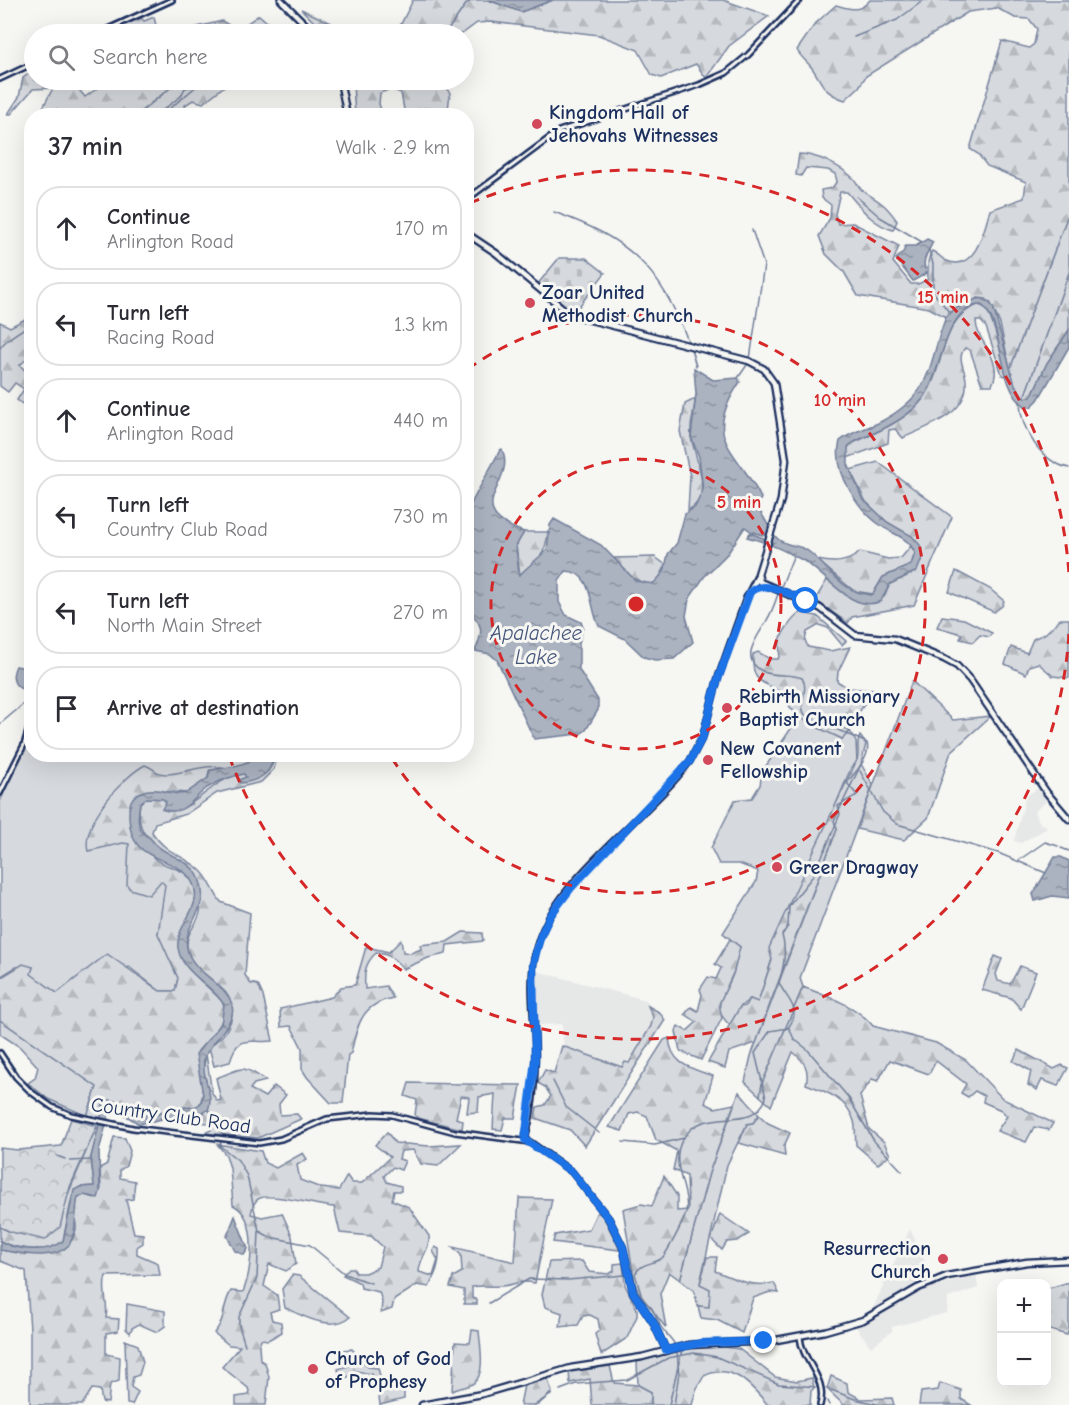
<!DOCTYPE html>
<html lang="en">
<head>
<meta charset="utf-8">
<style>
	:root { --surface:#fff; --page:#f7f7f7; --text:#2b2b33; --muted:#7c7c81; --line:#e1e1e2 }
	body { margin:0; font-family:"Comic Neue",sans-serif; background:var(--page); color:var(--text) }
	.controls { position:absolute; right:18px; bottom:18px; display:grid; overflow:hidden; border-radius:12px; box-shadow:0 6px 24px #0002 }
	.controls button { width:54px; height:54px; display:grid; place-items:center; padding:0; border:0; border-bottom:2px solid var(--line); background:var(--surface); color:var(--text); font:30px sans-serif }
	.stop { position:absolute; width:18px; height:18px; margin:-14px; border:4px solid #1a73e8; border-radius:50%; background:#fff }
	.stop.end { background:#1a73e8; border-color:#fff; box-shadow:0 2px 6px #0008 }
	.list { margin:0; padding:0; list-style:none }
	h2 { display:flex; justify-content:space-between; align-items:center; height:78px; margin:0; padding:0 24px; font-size:26px }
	h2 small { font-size:20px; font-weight:400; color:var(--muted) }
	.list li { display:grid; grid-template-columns:39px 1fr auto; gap:18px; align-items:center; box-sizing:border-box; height:84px; margin:0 12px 12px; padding:0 12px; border:2px solid var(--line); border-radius:24px }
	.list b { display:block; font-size:22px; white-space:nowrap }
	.list p { margin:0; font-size:20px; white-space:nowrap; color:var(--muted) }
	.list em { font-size:20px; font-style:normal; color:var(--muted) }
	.icon { flex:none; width:33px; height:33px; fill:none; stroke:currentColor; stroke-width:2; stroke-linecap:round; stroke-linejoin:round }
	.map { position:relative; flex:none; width:1069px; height:1405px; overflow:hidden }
	.search { position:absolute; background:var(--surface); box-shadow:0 6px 24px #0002; left:24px; top:24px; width:450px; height:66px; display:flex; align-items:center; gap:15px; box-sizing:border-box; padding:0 21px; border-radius:33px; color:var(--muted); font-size:22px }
	.panel { position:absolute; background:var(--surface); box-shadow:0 6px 24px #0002; left:24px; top:108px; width:450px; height:654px; border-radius:24px }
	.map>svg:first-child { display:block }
</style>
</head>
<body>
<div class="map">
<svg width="1069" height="1405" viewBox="0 0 1069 1405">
	<defs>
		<pattern id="forest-firs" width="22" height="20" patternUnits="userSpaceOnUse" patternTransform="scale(1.5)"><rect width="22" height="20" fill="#d6d9dd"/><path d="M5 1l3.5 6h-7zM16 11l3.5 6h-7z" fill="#b7bbc0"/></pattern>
		<pattern id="cemetery-stones" width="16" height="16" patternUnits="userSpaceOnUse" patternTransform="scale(1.5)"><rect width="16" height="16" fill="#d6d9dd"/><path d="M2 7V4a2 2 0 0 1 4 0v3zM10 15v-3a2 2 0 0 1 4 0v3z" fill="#b7bbc0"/></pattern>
		<pattern id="park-crowns" width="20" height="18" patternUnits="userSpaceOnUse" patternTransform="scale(1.5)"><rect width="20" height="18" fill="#d6d9dd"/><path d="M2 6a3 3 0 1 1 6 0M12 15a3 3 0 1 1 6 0" fill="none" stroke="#b7bbc0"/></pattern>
		<pattern id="water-ripples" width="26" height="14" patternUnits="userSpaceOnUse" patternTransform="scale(1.5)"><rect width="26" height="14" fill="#abb2c0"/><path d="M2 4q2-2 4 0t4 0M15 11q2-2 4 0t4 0" fill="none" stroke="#8a919f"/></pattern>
	</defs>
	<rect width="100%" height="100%" fill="#f6f6f2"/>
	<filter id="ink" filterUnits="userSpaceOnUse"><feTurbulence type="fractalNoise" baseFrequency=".0167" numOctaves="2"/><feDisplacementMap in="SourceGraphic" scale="12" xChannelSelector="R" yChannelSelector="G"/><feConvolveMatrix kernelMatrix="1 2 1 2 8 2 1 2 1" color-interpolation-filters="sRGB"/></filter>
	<g filter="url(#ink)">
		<g fill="#e6e7e7">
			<polygon points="1041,786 1049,799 1034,812 1041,825 1044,824 1047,828 1021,843 1014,841 1026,796"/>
			<polygon points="536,971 646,1000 659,1019 623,1068 564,1050 562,1024 537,1025"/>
			<polygon points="910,1229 932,1277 872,1310"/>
			<polygon points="976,1274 978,1288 948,1298 947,1313 892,1327 892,1331 871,1347 856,1327 925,1289"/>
		</g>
		<g fill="#d6d9dd" stroke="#78849e" stroke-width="1.5">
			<polygon points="259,15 281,34 232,34"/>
			<polygon points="180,80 204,80 162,115 136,116"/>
			<polygon points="1069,212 1069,273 1024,398 1015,385 1010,369"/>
			<path d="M800,715L807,722L842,739L850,731L856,742L857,762L851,768L772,959L758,1003L750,999L740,1007L730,1025C706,1005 730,991 734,970C736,962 736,955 740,947L723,933L756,882L758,871L739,864H719L711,848L735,800L752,798L760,785L762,772Z"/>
			<polygon points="31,728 32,754 259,755 253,760 129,808 180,870 158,933 178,978 175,991 160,991 129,967 57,993 30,974 33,967 16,967 0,977 0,802"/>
			<polygon points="861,764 873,785 800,978 803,987 762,1084 760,1096 745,1082 751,1056 837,829 834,821"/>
			<polygon points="0,1020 97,1087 87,1116 48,1099 28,1083 35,1078 38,1067 20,1047 0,1034"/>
			<polygon points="739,1092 759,1115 753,1123 747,1124 727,1165 700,1283 711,1289 709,1307 698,1306 694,1291 680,1280 709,1173"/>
			<polygon points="682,1350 669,1405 651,1405 651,1392 638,1385 637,1362"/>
		</g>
		<g fill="url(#forest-firs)" stroke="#78849e" stroke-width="1.5">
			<polygon points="413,0 488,0 521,12 553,0 723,0 769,16 729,46 706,78 696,64 661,78 652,75 638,50 599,35 491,22 477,23 462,34 396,34"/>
			<path d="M870,0H1069V212L1010,369L1000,324L990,302L950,313L946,317L929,308L858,296L844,272L826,254L819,236L830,218L831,205L822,198L821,190L832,188L837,181L835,174L828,170L806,168L801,176L796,175L799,154C816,154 841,166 854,179C857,182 858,187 862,190C879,202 884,202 897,221L893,230C872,224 861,208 847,192H840L835,214L838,224L853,223L899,246L893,262L911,284H918L927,280C930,269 925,262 932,251C938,253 941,259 947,261C976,273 985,227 990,210L1024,198L1026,182L987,166L978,154L970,149L1002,41L1029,48L1034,44L1037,29L1029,19L1015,18L997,8L968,12L866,76L859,87L845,100C822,92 824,85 812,68C807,61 801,58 797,50L815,24L836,5C851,9 859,13 870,0Z"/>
			<polygon points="301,9 355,34 326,34"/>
			<polygon points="222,21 237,30 232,34 168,34"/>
			<polygon points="34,70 34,80 71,80 85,97 102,85 127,88 136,80 180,80 136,115 39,115 53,88 33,89 11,114 8,114 19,97 23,78"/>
			<polygon points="204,80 232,80 203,103 193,100 185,105 187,115 162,115"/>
			<polygon points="365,80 439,80 450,93 448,110 424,108 419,115 405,115 401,93 391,89 380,93 379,104 383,115 355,115 353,84"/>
			<polygon points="1069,273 1069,330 1047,363 1031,397 1024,398"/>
			<path d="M978,305L985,307C997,329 1000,353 1007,376L1002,375L986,327L981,321H976C976,342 1005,359 992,385H982L970,350L965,348C958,356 962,364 965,374C974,413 930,425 903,438L895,429L889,430L888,443L847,458L846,450L851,444C877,432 907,421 924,397C946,368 939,318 978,305Z"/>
			<polygon points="31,316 31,355 20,365 31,377 31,402 27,407 17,400 24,389 15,383 8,392 0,386 0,322 10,327"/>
			<path d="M695,399C695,412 689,425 691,437C695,458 715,497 688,510L690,476L680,431L685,404Z"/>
			<polygon points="878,462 952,517 914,605 852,617 848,623 815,600 827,580 856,599 884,597 890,584 917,571 916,540 887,522 866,502 850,470"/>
			<path d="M524,532H548C546,553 538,564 520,575L516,546Z"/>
			<path d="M911,546L915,553L911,565L883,577L873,594L854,591L817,560C833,563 847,564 860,552L888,559L901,558Z"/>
			<polygon points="655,557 666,565 657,582 647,585 631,577 614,558"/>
			<polygon points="956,571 990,589 1004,601 1002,606 994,612 949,592"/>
			<path d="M800,613L817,616L846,641L842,645L828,628L819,625L807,632L805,640L808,647L830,651L850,647L838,672L837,681L848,688L873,690L860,711L844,719L843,728L850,731L842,739C825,730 802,723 790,707C787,703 788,698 783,695C767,679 751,689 753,654L758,652L770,659H778C782,653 778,647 780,641C782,632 793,618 800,613Z"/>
			<polygon points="942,616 964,619 992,633 989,637 980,635 973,642 960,639 962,634 937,627"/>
			<polygon points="1060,619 1069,619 1069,678 1053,676 1038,663 1029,666 1026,674 1005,664 1011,647 1027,653 1033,639 1046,633"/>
			<polygon points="912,681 953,720 991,716 951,752 928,818 904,840 857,829"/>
			<path d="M860,736L866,744L861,764L834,821L837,829L771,1001L756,1043L729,1052L725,1068L708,1062L740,1007L745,1006L750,999L758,1002L772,960L769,948C797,886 826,824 856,762C861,754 855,745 860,736Z"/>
			<path d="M272,755H278L274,769L261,782L217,793L186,814L155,823L152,832C168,856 183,854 200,870C210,879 213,892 221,902L250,913L245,975L250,983L258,985L263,996L273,1041C251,1044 237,1032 230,1062L214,1066L209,1047C215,1041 222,1038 226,1031C252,988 189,980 187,946C186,932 198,924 200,912C202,900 196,882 194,870C167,848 133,846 140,803L147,797L163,799L166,801L164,810C191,818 211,775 246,774V777L268,771L273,763Z"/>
			<path d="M145,765C151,767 152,769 157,772C171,780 205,761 227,768L209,771L208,778L187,793L152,790L129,808C135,820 145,849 154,858C166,869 184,866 193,883C207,910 165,931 183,961C193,976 210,988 222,1001C231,1021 209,1037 198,1051L203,1095L199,1106C190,1109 183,1106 175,1108C145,1115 142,1124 115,1101L103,1103L101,1118L87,1116L97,1087L0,1020V978L23,964L33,967L31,974L57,993L107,954L160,991H175L178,978L158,934L165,885L161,881L149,895L130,889L127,885L129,844L123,843L88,851C81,824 122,777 145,765Z"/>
			<path d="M463,932L482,933L483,941L447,945L446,954L428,958L403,969C395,959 389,954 376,953C364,964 364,974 365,989L386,986L393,998C361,1004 357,1026 351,1053L348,1055L343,1103H331L307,1077L302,1069V1048L291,1026L281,1027L280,1009L332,997L341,987L355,985L366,947L389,952L401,940L403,952L411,953L421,949L420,945L447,942Z"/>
			<polygon points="730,939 740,947 734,971 719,1004 722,1018 701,1060 680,1051 676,1031 678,1026 687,1031 697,1022 685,1014 691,1007 698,1011 702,995 700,989 708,977 716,979 721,968 715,964"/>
			<polygon points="995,956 1002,959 996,974 998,981 1010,984 1020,966 1036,972 1021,1009 1011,998 982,990"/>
			<path d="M803,987C827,996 856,1005 873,1026L936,1043L966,1060L1003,1099L1053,1123L1049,1130L1034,1127L1026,1142L997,1131L1007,1116L1001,1110L983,1102L984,1096L975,1091L968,1097L961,1093L966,1084L936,1061L929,1074L890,1060L878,1081L872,1079L860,1096L869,1129L884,1142L890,1155L878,1164L856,1145C855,1137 856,1128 854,1121C848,1099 825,1091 806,1084C810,1069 804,1061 793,1052L771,1106L760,1096L762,1084Z"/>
			<polygon points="648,1006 659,1012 665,1020 585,1146 570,1130 535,1118 537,1107 545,1105 551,1096 545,1087 538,1083 545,1070 554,1073 562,1046 622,1067 625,1062 629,1063 651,1026 653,1017"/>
			<path d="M669,1038C671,1065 691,1068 713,1076L705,1103L715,1108L734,1104L709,1173L680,1280L669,1272L660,1294L666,1328L639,1293L635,1284L623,1209L641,1204L652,1206L664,1176L677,1196V1211L688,1210L687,1176L673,1170L677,1151L656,1140L647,1116L638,1112L629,1114L622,1131L609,1127L664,1040Z"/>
			<polygon points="1019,1050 1054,1069 1062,1065 1068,1068 1058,1086 1042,1080 1037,1090 1028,1085 1031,1071 1013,1061"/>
			<path d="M206,1054L212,1093L217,1101L221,1100L216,1078C242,1069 240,1062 266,1081L254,1084L250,1089L265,1097L274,1086L286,1095L279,1104L280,1115L297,1114L301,1119L258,1138L204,1133L211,1130L212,1123L171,1121L168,1118H183L204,1113L208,1091L203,1070Z"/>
			<polygon points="409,1083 521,1085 515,1118 505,1118 502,1130 493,1129 495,1094 479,1097 478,1112 467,1113 469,1097 461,1096 456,1118 463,1121 462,1129 418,1118 415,1115 417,1100 405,1096"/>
			<polygon points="759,1115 768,1123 790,1133 784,1146 785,1156 739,1143 747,1124 753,1123"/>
			<path d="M96,1128H99L91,1157L94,1186L80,1187L72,1197L63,1241C48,1254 16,1250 0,1241V1227L11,1232L66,1199Z"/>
			<path d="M387,1132L395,1143L429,1146L461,1144L438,1166L421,1164L413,1150L401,1151L399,1159L405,1161L401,1170L393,1167L384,1176L387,1182L401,1186V1191H394L392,1200L409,1207L429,1236C431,1249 419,1258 419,1272L433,1276L438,1260L433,1251L435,1247L439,1249C440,1264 436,1273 429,1287L417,1285L394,1300L392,1309L381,1313L382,1301L379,1292L361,1288L360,1283L343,1275L349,1268H353L356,1273H365L378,1267L383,1247L371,1236L340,1233L334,1207C319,1206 271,1193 260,1198C254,1200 252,1208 251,1214L262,1217L282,1213L292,1236L296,1264L286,1271L269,1264L264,1286L277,1295L279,1309L270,1312L272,1320L281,1322L282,1332L268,1340L261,1339L259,1345L260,1360L265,1363L269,1377L266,1405H236V1397L250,1395L248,1388L222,1367L240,1346L229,1345L214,1333C227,1318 221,1308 231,1291L243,1292C252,1271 259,1217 233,1205L230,1168L226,1155L217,1144L261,1151L265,1163L276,1168L303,1153L307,1159L297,1165L300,1180L321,1188L339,1190L347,1176L352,1183H362L390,1157L375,1145Z"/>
			<path d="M114,1137L125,1138L130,1151L126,1166L120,1170V1178L135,1181L133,1199L126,1200L134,1233L143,1234V1243L137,1247V1254L158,1263L160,1275L106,1276C101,1290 109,1303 106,1318L119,1319L118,1331L106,1333V1354L120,1357L119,1381L110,1384L108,1403L102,1402L100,1390L92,1389L82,1405H30V1330L26,1271L0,1261V1250C25,1254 69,1264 76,1229C77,1223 74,1220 74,1215C74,1209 77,1203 78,1197L84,1195L95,1198L101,1189L100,1168L107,1164Z"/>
			<path d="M519,1198L552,1199L535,1283C516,1280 516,1285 502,1286C491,1287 483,1285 472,1287V1298L477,1300V1304H464V1290L450,1287L453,1277L462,1272L461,1255L453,1247L515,1262Z"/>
			<polygon points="597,1212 603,1216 620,1250 553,1242 555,1235 589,1229"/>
			<polygon points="720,1214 749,1234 737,1241 727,1242 722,1250 711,1239"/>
			<path d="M707,1257H717L715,1271C736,1279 752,1288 774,1283L779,1293L770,1292L753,1298L742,1333L717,1320L701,1318L698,1306L709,1307L710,1289L700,1284Z"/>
			<polygon points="582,1261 589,1272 609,1274 614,1271 614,1264 623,1263 625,1285 637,1309 637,1316 627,1338 601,1355 595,1334 600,1330 598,1319 590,1315 583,1316 578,1325 560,1327 562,1313 545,1307 542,1295 549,1262"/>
			<path d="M292,1275L299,1276L350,1317C331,1332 303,1316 285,1308L282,1289Z"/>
			<polygon points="1069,1282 1069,1330 1067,1335 1047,1329 1046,1289"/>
			<polygon points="127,1304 165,1311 165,1326 157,1332 139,1324 132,1328 130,1333 126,1329"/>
			<path d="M472,1330L479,1331C480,1345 486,1373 474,1383C468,1387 458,1388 452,1391L455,1342L470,1343Z"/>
			<polygon points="125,1340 138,1345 143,1362 139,1375 133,1377 131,1387 138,1392 132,1405 127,1404"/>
			<path d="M710,1345L739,1349L775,1377L797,1381L812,1378L814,1388L811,1391L810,1405H768C751,1385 732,1362 704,1376L696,1390L692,1405H669L682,1350Z"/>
			<polygon points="352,1349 368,1367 378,1368 383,1389 398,1387 404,1390 404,1399 380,1405 378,1387 371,1374 356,1371 341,1382 338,1369 351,1365 351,1357 345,1355 344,1350"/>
			<polygon points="610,1366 614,1383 638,1385 651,1392 651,1405 592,1405 590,1379 570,1383 569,1371"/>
			<polygon points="831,1376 847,1383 848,1392 861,1399 892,1398 894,1405 844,1405 827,1389"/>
			<polygon points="547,1377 552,1392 538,1405 520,1405 524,1385"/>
			<polygon points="940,1383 961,1390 961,1399 971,1405 919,1405 921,1392 938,1390"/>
		</g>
		<g fill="url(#cemetery-stones)" stroke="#78849e" stroke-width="1.5">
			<polygon points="140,17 144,21 154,17 158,34 105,33"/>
			<polygon points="559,258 586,258 605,273 573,314 537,285"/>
		</g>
		<polygon fill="url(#park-crowns)" stroke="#78849e" stroke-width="1.5" points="71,1119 97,1126 70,1187 60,1227 45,1240 11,1232 0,1227 0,1148 18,1150 61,1146"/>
		<g fill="url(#water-ripples)" stroke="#717e99" stroke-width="1.5">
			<polygon points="488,0 553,0 521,12"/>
			<path d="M927,239L933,242C928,252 920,262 927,273L913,281L896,259L904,251L905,246H916Z"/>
			<path d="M978,298L986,299L993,307L1015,385L1024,398L1031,397L1047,363L1069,330V347L1038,400L1031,407L1025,406C996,388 1005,320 981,305C947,304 941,369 927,393C915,413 892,425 872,434C864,438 854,440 848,447V464L862,498L887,522L912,536L920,545L923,556L917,571L890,584L881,601C853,615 825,573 804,561C786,551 767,542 747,537L750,533L768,540L766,536L752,532L745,527L728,553L704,577L689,599L686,616L693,642L674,659L655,660L644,657L625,639L599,626C589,608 594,572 566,571L559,581V602L566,615L581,622L583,627L579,643V670L598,700V710L586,730L580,734L534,739L497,660L490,654L475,651C484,631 483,624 467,609V511L500,450L502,449C518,483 457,509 524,532L516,546L519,575L547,550L550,525L554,519L601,545L636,581L653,584L664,572L668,554L677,543L685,514L695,507L703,490L699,457L691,437L696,394L694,368L713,380L738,378L740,382C700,441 738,449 761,498L757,508C766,517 768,530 778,539C787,547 799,544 808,551C827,565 845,597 873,594L883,577L911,565L915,553C909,538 895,535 883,527C858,511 832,471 840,441C853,430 868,429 882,421C935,392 927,365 946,317L955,309Z"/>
			<path d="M16,666L31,669V687L29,690C14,690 10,678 16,666Z"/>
			<path d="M259,755H272C275,774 255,782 240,783L239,780L246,777L244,774C232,776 218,781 207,788C191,800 184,817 162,809L166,802L163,799L147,798L140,803C139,810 136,823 141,830C143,834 148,835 151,839C162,856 191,858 199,878C212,910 183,922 187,948C190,965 207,975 219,986C255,1017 209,1037 204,1060C201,1077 215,1095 208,1110L188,1118L172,1117L139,1124L111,1106L99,1151L100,1192L98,1198L84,1195L78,1197C74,1214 78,1229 69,1245C53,1262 20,1253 0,1250V1241C16,1250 48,1254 63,1241L74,1190L80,1187L94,1186L91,1157L105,1100C119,1098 125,1114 138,1117C151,1120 162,1111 174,1108C185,1105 192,1111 201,1103L203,1095L196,1054L221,1024L224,1005C212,984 182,974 178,948C175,925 204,907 193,884C178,851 129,870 129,814C129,804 131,796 141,792C157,785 171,797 186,793L208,778L210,770C227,768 245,766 259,755Z"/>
			<polygon points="1055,857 1061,857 1069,861 1069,898 1052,896 1035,901 1033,894"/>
			<polygon points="235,1216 248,1249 244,1255 235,1251 227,1236"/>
		</g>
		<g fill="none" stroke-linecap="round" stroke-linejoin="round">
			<g stroke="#717e99" stroke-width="1.5">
				<polyline points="445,34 467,3 473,0"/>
				<polyline points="854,37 897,20 924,0"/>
				<polyline points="155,116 181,96 185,88 199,85 200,80"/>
				<polyline points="857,197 880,217 922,242"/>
				<path d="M554,212C629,239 659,266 689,343"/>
				<polyline points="929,250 933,264 933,292 950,313"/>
				<path d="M0,348C7,336 22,332 32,322"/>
				<polyline points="691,349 696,366"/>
				<polyline points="750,359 764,265 752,230"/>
				<polyline points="738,378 747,365"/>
				<path d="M1020,401C1020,429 1041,462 1069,468"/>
				<polyline points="781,587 793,557"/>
				<path d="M778,594C775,603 772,612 767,620C758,637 737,659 764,672C776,677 789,673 802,678C810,690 797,703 805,715L867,743C871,757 855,772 847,783L857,795L838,806L840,814L825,850L812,877L789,906L788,926L782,935C787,951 784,967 779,982C784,998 804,1007 788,1028"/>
				<polyline points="0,724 32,697"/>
				<polyline points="860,771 883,812 897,824 998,853 1046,873"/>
				<polyline points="1061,848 1069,851"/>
				<polyline points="1019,860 1045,842 1058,846"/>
				<polyline points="789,1028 794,1039 807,1049 848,1097 874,1141 902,1171"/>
				<polyline points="553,1081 566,1107 599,1133"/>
				<polyline points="208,1110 217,1116 223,1136"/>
				<polyline points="221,1142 220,1146 238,1160 247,1176 259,1231 257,1278 239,1317 239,1326 245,1345"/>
				<polyline points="623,1142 655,1145 684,1138"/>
				<polyline points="57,1156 65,1159"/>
				<polyline points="70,1161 90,1160"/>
				<polyline points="259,1231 270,1237 310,1245 345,1274 371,1283"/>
				<polyline points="489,1303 529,1279 568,1280 625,1275"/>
				<path d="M675,1345C671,1337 664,1333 660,1325C654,1315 655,1307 643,1301L635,1274C641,1262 653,1265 662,1258C667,1253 684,1221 686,1213C691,1186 662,1157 690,1130C711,1109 755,1130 766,1098L755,1053L770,1031L788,1028"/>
				<polyline points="826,1388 855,1399 881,1405"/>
				<polyline points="560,1390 576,1384 627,1380 668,1358 694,1353 717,1357 779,1384 817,1387"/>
				<polyline points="827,1401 829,1405"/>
				<polyline points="535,1405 552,1394"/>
				<polyline points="674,1405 679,1373 677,1352"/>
			</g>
			<defs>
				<g id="minor">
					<polyline points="97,34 172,0"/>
					<polyline points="0,79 34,63"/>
					<polyline points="466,200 559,131 699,85 726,73 748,55 800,0"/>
					<polyline points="751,590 758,579"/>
					<polyline points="0,793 24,745 32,719"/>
					<polyline points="0,1053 16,1077 31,1092 52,1107 71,1115 133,1128 259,1143 281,1139 327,1119 373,1114 392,1115 455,1132 530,1142 572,1172 609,1219 623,1247 633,1292 653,1322 666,1350"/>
					<path d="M525,1140C533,1110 536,1076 535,1045C534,1015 529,983 535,954C550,879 647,821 690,761L703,736L718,678L746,598L758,574"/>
					<path d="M800,1337C802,1362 828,1378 820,1405"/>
				</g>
				<g id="major">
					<polyline points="281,0 315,34"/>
					<polyline points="340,80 347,116"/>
					<polyline points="466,233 496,253 571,315 749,361 764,369 774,383 786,460 781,500 758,574 760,582 820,608 855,635 895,639 944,659 957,666 970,680 1047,793 1069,819"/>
					<polyline points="422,1405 482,1394 571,1368 642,1357 688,1345 771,1341 825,1331 863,1320 918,1288 947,1276 1027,1262 1069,1260"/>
				</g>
			</defs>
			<use href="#minor" stroke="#1b2f5e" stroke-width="8"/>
			<use href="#major" stroke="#1b2f5e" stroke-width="9"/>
			<use href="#minor" stroke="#f6f6f2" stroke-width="3"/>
			<use href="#major" stroke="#f6f6f2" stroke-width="4.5"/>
		</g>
	</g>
	<g fill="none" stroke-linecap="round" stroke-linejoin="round" filter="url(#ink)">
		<path stroke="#1a73e8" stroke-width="8" d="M764,1341L701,1343L666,1350L653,1322L633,1292L623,1247L609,1219L572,1172L525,1140L535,1060L533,964L541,935L550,916L571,888L690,761L703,736L717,682L750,592C764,579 791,595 806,601"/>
	</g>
	<g fill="none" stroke="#d62828" stroke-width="3" stroke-dasharray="10 8">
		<circle cx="636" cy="604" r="145"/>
		<path d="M468 369A289 289 0 1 1 390 755"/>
		<path d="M1069 634A434 434 0 0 1 229 756M470 203A434 434 0 0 1 1069 574"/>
	</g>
	<g fill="#d1495b" stroke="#f6f6f2" stroke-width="2">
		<circle cx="537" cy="124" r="6"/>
		<circle cx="530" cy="303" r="6"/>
		<circle cx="727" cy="708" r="6"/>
		<circle cx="708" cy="760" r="6"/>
		<circle cx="777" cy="867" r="6"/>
		<circle cx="943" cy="1259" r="6"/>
		<circle cx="313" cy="1369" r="6"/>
	</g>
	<g text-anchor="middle" stroke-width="6" stroke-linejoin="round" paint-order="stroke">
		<g font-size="20" font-weight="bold" fill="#1b2f5e" stroke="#f6f6f2" text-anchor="start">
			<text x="549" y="119">Kingdom Hall of<tspan x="549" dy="23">Jehovahs Witnesses</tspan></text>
			<text x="542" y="299">Zoar United<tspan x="542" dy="23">Methodist Church</tspan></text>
			<text x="739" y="703">Rebirth Missionary<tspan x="739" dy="23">Baptist Church</tspan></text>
			<text x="720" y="755">New Covanent<tspan x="720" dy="23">Fellowship</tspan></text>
			<text x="789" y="874">Greer Dragway</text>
			<text x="931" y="1255" text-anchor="end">Resurrection<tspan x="931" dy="23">Church</tspan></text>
			<text x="325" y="1365">Church of God<tspan x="325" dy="23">of Prophesy</tspan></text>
		</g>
		<g font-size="20" fill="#1b2f5e" stroke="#f6f6f2">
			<text transform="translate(171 1115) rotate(8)" y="7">Country Club Road</text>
		</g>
		<g font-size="21" font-style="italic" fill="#46567b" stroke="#f6f6f2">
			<text x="536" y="640">Apalachee<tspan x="536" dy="24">Lake</tspan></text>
		</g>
	</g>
	<circle cx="636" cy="604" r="9" fill="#d62828" stroke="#f6f6f2" stroke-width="3"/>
	<g font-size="18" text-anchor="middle" font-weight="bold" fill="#d62828" stroke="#f6f6f2" stroke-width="6" stroke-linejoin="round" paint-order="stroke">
		<text x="943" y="303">15 min</text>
		<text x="840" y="406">10 min</text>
		<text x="739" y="508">5 min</text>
	</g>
</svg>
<div class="controls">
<button>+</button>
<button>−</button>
</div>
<div class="stop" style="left:806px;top:601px"></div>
<div class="stop end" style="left:764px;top:1341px"></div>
<div class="search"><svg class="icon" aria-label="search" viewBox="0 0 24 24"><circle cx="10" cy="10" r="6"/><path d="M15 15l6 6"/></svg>Search here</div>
<section class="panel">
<h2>37 min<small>Walk · 2.9 km</small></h2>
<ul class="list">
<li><svg class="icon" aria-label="ahead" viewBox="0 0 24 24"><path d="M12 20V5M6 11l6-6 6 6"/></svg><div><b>Continue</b><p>Arlington Road</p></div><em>170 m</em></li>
<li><svg class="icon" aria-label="left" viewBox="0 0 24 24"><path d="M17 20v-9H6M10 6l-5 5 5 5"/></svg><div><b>Turn left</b><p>Racing Road</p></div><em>1.3 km</em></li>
<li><svg class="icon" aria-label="ahead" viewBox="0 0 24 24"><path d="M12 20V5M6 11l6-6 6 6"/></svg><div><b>Continue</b><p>Arlington Road</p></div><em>440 m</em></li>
<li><svg class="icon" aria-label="left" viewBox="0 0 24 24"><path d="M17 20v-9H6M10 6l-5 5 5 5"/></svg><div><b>Turn left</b><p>Country Club Road</p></div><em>730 m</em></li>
<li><svg class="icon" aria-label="left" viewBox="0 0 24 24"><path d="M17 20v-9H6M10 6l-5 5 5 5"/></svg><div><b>Turn left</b><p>North Main Street</p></div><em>270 m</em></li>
<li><svg class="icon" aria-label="arrive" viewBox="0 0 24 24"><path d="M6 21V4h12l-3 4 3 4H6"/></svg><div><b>Arrive at destination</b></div></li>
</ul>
</section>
</div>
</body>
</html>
